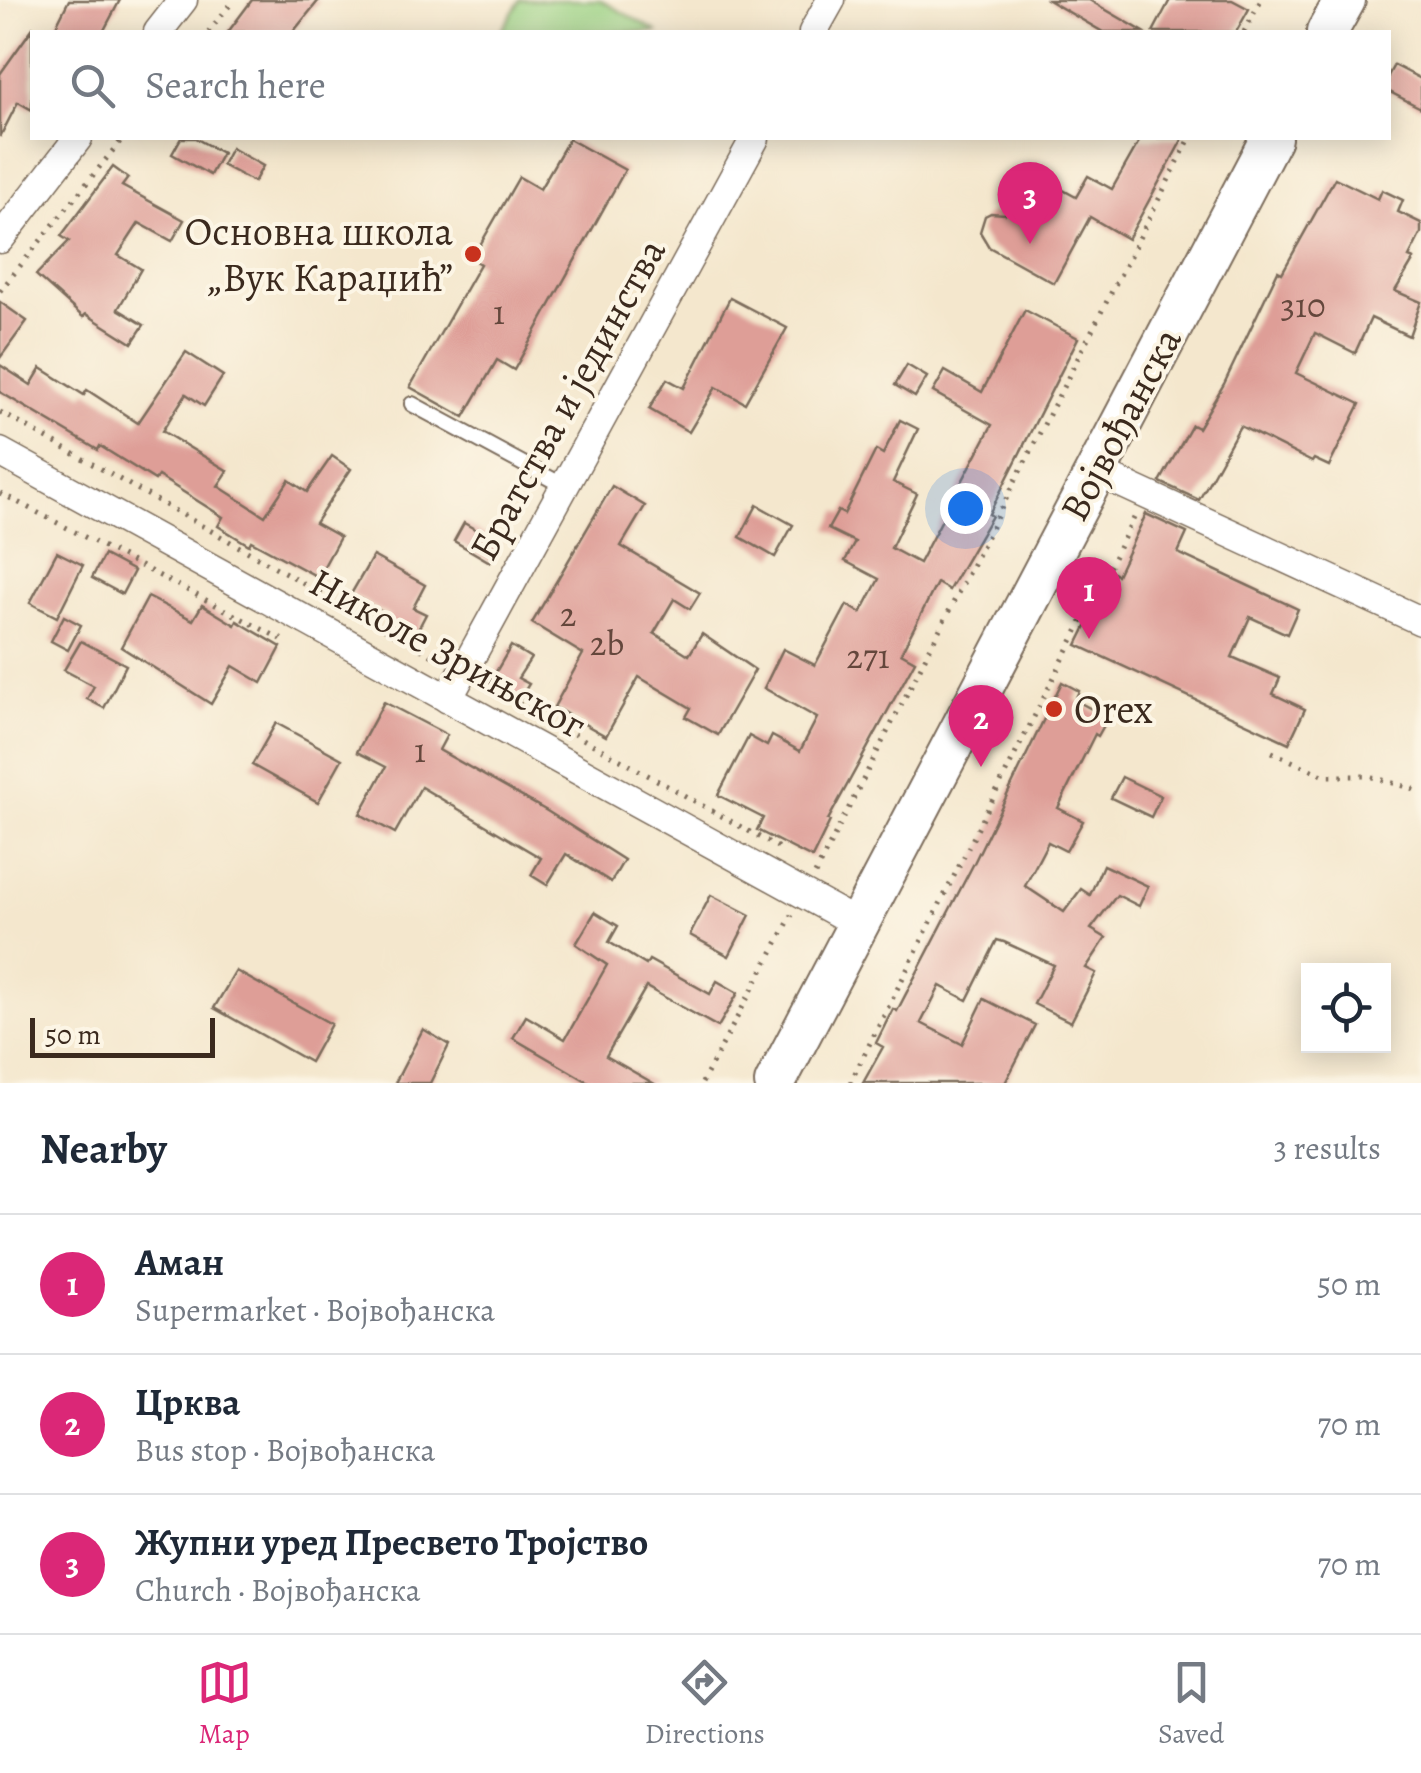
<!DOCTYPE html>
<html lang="en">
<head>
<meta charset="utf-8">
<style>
	:root { --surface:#fff; --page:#f2f2f3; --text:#1f2937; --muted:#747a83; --line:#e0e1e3; --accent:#db2777 }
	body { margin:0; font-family:Alegreya,serif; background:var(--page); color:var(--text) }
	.controls { position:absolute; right:30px; bottom:30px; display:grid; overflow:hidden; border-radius:0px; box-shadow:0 5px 25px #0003 }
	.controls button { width:90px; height:90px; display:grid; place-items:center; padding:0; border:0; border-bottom:2px solid var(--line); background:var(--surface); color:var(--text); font:50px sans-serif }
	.scale { position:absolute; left:30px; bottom:25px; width:185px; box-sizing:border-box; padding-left:10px; border:5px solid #3b2a1e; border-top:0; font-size:28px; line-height:35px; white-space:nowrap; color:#3b2a1e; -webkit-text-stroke:8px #fcf5e5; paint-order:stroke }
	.you { position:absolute; left:965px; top:508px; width:35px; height:35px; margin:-25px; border:8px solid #fff; border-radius:50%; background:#1a73e8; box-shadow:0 0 0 15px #1a73e833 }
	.badge { display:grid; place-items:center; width:65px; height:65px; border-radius:50%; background:var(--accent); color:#fff; font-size:32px; font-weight:700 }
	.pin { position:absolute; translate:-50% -82px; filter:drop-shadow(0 2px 5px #0008) }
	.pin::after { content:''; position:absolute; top:52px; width:35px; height:30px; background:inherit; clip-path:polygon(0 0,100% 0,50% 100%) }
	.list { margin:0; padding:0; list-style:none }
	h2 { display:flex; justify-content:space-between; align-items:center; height:130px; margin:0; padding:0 40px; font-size:42px }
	h2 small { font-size:32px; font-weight:400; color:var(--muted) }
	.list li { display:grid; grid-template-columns:65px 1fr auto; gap:30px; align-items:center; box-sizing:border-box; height:140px; padding:0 40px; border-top:2px solid var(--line) }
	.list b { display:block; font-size:38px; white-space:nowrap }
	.list p { margin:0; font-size:32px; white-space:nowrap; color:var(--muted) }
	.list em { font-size:32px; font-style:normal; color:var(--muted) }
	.icon { flex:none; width:55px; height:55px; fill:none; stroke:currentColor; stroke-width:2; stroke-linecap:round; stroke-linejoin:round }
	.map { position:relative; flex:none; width:1421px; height:1083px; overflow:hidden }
	.search { position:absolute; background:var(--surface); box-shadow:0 5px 25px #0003; left:30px; right:30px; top:30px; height:110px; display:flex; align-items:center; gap:25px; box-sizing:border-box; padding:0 35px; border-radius:0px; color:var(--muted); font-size:38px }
	.sheet { height:550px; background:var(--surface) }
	nav { display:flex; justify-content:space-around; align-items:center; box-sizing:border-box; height:140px; border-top:2px solid var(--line); background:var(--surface); font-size:28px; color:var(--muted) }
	nav a { display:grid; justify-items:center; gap:5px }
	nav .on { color:var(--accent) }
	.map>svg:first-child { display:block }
</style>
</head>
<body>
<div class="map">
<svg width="1421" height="1083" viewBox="0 0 1421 1083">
	<rect width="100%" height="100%" fill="#fcf5e5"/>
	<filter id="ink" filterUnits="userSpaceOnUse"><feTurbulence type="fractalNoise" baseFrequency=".01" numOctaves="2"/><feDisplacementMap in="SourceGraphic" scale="20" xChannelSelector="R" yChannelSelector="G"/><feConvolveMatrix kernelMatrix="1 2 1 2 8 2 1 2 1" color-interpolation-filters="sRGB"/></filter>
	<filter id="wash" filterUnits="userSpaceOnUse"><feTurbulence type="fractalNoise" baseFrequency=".0048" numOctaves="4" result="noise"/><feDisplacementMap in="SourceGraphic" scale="40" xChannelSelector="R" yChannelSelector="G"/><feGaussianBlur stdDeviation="2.25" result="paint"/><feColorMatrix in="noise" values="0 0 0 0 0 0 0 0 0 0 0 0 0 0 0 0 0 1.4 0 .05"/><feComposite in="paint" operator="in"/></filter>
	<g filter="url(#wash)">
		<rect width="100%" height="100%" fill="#f4e7cd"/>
		<polygon fill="#9bd284" stroke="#6b7e51" stroke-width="2.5" points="520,0 600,0 658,32 501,32"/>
		<g id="blocks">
			<g fill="#de9e97">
				<polygon points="69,0 120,0 103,32 69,32 56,26"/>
				<polygon points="252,0 319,0 293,32 228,32"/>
				<polygon points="1048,0 1089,0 1144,32 1103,32"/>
				<polygon points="1170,0 1232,0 1249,9 1236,32 1153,32"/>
				<polygon points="32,29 32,110 18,102 0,137 0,74"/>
				<polygon points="1394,65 1421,79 1421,108 1388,91 1388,76"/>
				<polygon points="181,138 195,138 222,153 210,175 172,154"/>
				<polygon points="1141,138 1183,138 1128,239 1090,217 1054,283 989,247 980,232 985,216 991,213 1005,214 1030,172 1076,197 1088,176 1112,189"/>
				<polygon points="569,139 625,170 514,370 497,360 464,417 410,387 480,264 472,259 519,177 540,189"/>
				<polygon points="231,148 263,166 254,182 222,165"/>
				<polygon points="113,167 128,178 122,186 184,220 172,241 139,223 118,255 141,269 118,309 144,325 132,343 86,314 83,317 36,275 69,241 61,236"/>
				<polygon points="1335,178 1378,199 1382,190 1403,200 1398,212 1421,223 1421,233 1409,257 1414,259 1395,291 1421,302 1409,336 1371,318 1355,353 1315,333 1296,373 1360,404 1329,466 1314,459 1312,462 1240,426 1199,500 1160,482 1192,425 1198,428 1224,384 1278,271 1282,273"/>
				<polygon points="730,298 787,328 745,403 716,387 689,432 649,409 667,379 684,388"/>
				<polygon points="0,302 27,321 0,358"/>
				<polygon points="1025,310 1078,338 989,514 992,516 949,590 937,583 901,653 915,661 828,820 830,821 812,858 757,830 763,818 718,795 749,736 767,746 772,736 800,751 817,718 764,688 783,649 815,665 847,605 861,613 879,579 845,561 855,542 828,529 838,511 844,514 876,450 883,454 900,420 918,429 893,482 917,494 891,548 919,563 992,425 933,392 945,371 982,392"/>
				<polygon points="186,352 223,376 204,406 186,394 162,431 228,471 218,486 265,516 289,480 307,492 332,456 351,469 315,523 340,537 318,577 251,541 249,545 218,526 223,517 158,476 155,480 100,446 98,450 0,392 0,365 31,385 41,368 84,395 87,390 138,423"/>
				<polygon points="907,365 927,377 915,397 895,385"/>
				<polygon points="612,486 645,506 621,546 700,593 690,609 674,599 654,633 689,655 702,634 755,670 718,735 686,717 691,708 639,677 606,736 554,707 583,654 532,623"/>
				<polygon points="757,505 793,525 775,557 740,537"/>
				<polygon points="1146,514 1187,533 1178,553 1298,609 1287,634 1250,617 1232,657 1280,678 1273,694 1305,709 1289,743 1077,645 1113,573 1117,575"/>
				<polygon points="464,523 501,544 490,562 454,541"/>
				<polygon points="57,552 83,565 57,617 30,603"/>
				<polygon points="104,555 134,571 122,594 92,578"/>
				<polygon points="373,556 425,585 413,608 426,614 414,637 386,622 389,616 351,594"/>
				<polygon points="148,597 193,620 202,605 235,625 237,621 281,647 262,683 233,666 211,704 121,647"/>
				<polygon points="64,616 81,625 68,650 51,641"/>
				<polygon points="81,641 126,665 104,708 87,699 94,686 64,670"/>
				<polygon points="511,646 531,658 518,678 529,684 519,700 490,682"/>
				<polygon points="1062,682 1079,691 1075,700 1108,718 1098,736 1095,734 1058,808 1083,821 1066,851 1048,842 1025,886 1064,912 1081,889 1090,895 1103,865 1148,886 1139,906 1117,895 1091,929 1106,938 1086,968 1096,973 1071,1022 1034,1004 1054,965 1004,942 997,940 967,1000 940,986 921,1023 962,1044 984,999 1035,1025 1005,1083 863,1083 883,1047 876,1043 893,1009 897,1011 974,863"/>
				<polygon points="384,702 447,735 439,750 547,811 624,860 611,882 566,854 547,885 531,875 541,858 421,787 395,833 360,814 386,767 357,752"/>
				<polygon points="276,723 342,759 318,802 252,765"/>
				<polygon points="1122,777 1161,796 1151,817 1111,798"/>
				<polygon points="711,895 750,915 729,956 690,935"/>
				<polygon points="595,912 618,926 609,942 646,965 649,960 710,994 717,981 738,993 718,1027 646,987 606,1056 653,1083 590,1083 513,1038 526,1016 565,1039 607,965 576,944"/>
				<polygon points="236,971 331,1024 310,1062 214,1008"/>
				<polygon points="423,1029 449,1045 430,1083 395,1083"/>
			</g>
		</g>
	</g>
	<g filter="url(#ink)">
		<use href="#blocks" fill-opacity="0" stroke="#7c6c5b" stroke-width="2.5"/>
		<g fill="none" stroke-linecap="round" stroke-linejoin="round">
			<defs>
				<polyline id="service" points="412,404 564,486"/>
				<g id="minor">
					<polyline points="158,32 183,0"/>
					<polyline points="813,32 831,0"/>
					<polyline points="0,239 78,138"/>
					<polyline points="0,452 858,924"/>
					<polyline points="1095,471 1421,621"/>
					<polyline points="448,699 755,138"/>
				</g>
				<g id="secondary">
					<polyline points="1327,32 1345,0"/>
					<polyline points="775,1083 1271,138"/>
				</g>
			</defs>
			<use href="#service" stroke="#7c6c5b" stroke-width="18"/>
			<use href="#minor" stroke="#7c6c5b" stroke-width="31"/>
			<use href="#secondary" stroke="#7c6c5b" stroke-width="44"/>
			<g stroke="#7c6c5b" stroke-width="5" stroke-dasharray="2.5 8" stroke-linecap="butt">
				<polyline points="208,32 234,0"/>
				<polyline points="1244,32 1261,0"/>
				<polyline points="0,291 123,138"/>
				<polyline points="0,412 442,661"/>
				<polyline points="0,493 283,640"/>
				<polyline points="482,683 779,848"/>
				<polyline points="1272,752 1325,776 1369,776 1421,791"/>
				<polyline points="815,874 1190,138"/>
				<polyline points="702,1083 792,915"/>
				<polyline points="850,1083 1136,514"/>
			</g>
			<use href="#service" stroke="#fff" stroke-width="14"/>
			<use href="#minor" stroke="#fff" stroke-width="28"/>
			<use href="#secondary" stroke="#fff" stroke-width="40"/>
		</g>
	</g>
	<g fill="#c8321e" stroke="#fcf5e5" stroke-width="4">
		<circle cx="473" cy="254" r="10"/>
		<circle cx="1054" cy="709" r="10"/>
	</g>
	<g text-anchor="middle" stroke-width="8" stroke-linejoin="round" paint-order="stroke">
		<g font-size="35" fill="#64473c">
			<text x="1303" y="317">310</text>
			<text x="499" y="324">1</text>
			<text x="568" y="626">2</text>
			<text x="607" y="655">2b</text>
			<text x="868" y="668">271</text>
			<text x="420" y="762">1</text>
		</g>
		<g font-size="40" fill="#3b2a1e" stroke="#fcf5e5" text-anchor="end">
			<text x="453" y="245">Основна школа<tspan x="453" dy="46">„Вук Караџић”</tspan></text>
			<text x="1074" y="723" text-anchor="start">Orex</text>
		</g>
		<g font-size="40" fill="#3b2a1e" stroke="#fcf5e5">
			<text transform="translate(567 399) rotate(-61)" y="14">Братства и јединства</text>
			<text transform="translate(1120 424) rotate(-62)" y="14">Војвођанска</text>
			<text transform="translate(448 653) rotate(29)" y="14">Николе Зрињског</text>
		</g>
	</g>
</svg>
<div class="controls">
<button><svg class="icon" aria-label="locate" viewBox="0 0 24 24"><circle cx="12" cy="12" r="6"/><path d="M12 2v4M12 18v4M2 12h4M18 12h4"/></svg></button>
</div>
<div class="scale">50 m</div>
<div class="you"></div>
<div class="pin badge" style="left:1089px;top:639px">1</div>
<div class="pin badge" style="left:981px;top:767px">2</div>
<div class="pin badge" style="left:1030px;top:244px">3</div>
<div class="search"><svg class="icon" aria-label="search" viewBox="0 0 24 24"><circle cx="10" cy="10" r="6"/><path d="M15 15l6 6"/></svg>Search here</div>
</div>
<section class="sheet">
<h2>Nearby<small>3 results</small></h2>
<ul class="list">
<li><span class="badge">1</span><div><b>Аман</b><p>Supermarket · Војвођанска</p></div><em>50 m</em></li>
<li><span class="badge">2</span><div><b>Црква</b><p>Bus stop · Војвођанска</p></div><em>70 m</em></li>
<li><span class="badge">3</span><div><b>Жупни уред Пресвето Тројство</b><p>Church · Војвођанска</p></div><em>70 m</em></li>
</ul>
</section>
<nav>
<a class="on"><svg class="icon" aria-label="map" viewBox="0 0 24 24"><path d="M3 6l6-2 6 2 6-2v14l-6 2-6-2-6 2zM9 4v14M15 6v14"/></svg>Map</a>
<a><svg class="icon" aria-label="directions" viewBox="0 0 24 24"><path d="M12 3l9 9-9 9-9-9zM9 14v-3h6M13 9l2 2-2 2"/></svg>Directions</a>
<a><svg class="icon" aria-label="saved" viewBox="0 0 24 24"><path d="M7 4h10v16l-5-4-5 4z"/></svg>Saved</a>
</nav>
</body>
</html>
